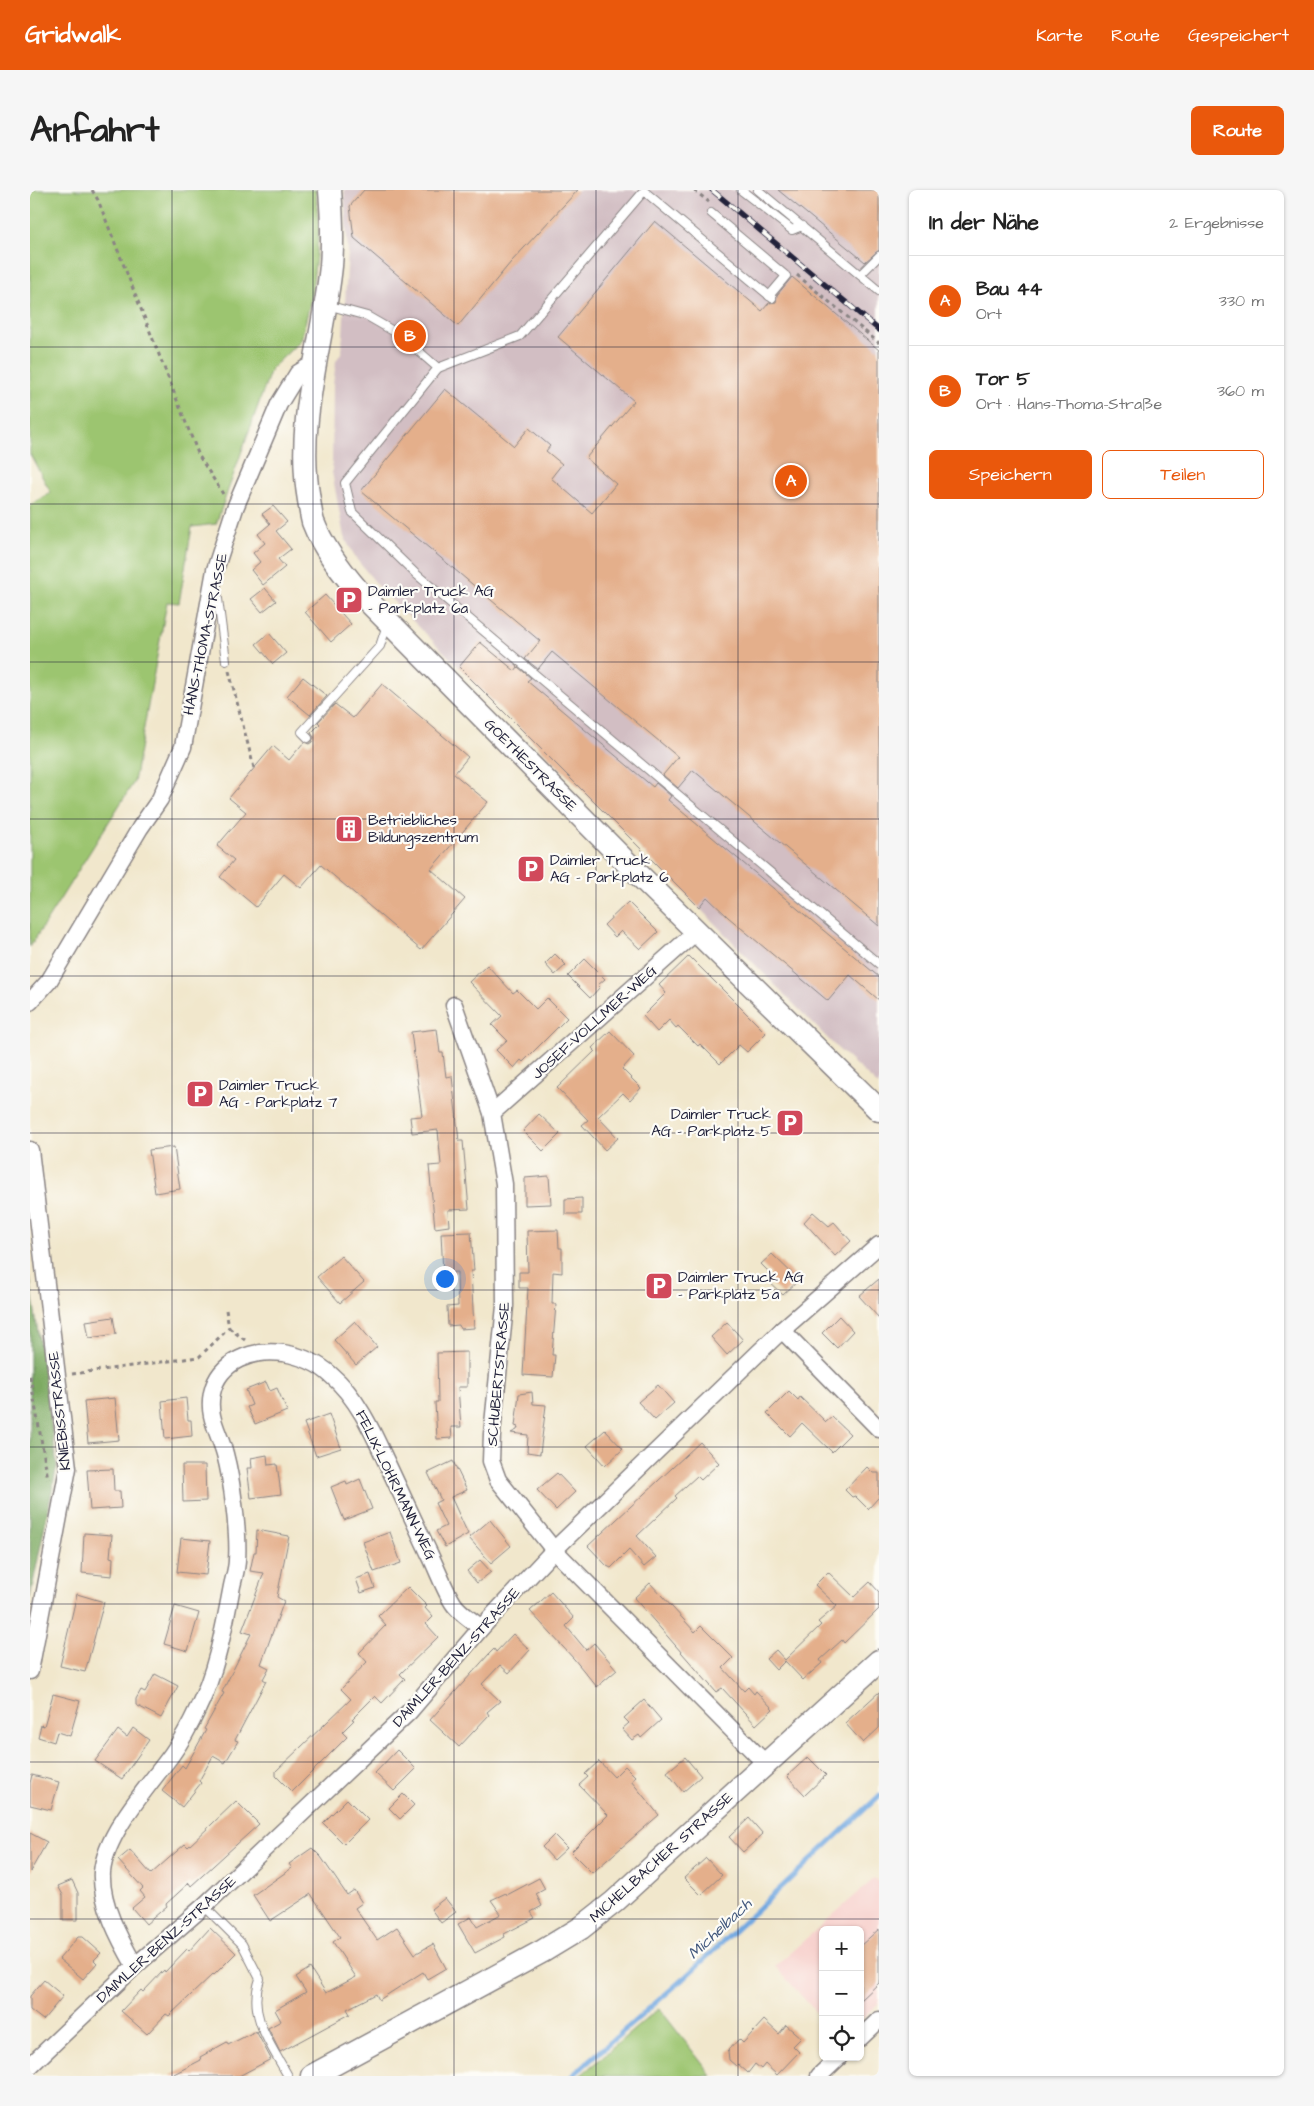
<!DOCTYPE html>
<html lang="de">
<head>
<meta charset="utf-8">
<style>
	:root { --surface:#fff; --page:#f6f6f6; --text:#222; --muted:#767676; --line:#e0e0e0; --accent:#ea580c }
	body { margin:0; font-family:"Architects Daughter",sans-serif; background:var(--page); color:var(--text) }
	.controls { position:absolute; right:15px; bottom:15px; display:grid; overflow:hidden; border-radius:8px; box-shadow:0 1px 4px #0004 }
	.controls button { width:45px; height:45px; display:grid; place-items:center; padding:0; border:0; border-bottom:1px solid var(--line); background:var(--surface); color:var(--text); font:25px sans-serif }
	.you { position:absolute; left:414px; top:1088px; width:18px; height:18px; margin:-12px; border:4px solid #fff; border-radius:50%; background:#1a73e8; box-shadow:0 0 0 8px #1a73e833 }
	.badge { display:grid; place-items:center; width:32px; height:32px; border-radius:50%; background:var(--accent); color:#fff; font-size:16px; font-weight:700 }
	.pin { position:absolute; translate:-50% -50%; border:2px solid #fff; box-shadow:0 1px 5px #0006 }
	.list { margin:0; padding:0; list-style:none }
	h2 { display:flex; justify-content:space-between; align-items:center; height:65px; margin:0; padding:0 20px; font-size:21px }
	h2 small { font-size:16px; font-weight:400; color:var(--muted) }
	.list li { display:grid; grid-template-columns:32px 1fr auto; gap:15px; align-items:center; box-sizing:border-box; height:90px; padding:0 20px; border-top:1px solid var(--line) }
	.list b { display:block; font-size:19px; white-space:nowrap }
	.list p { margin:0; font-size:16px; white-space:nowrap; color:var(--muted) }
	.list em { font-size:16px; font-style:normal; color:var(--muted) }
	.actions { display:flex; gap:10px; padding:15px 20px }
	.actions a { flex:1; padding:11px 0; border:1px solid var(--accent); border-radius:8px; text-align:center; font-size:18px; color:var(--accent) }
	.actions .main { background:var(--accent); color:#fff }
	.icon { flex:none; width:28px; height:28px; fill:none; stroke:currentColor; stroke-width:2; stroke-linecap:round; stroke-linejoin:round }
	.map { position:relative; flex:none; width:849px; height:1886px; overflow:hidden; border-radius:8px }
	header { display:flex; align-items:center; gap:30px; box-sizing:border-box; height:70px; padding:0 25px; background:var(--accent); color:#fff }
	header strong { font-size:24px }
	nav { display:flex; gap:28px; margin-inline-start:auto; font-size:18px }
	.intro { display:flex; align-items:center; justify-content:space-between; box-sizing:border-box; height:120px; padding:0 30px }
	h1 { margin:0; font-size:35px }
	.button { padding:12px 22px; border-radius:8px; background:var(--accent); color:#fff; font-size:18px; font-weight:700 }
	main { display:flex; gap:30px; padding:0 30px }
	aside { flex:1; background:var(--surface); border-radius:8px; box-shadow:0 1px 4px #0004 }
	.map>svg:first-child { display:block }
</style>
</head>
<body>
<header>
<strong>Gridwalk</strong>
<nav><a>Karte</a><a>Route</a><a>Gespeichert</a></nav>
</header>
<div class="intro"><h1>Anfahrt</h1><a class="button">Route</a></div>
<main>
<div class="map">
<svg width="849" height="1886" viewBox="0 0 849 1886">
	<rect width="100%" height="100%" fill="#fdfcf7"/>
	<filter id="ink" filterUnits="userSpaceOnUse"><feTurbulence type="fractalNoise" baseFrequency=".02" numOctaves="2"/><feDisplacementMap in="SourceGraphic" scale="10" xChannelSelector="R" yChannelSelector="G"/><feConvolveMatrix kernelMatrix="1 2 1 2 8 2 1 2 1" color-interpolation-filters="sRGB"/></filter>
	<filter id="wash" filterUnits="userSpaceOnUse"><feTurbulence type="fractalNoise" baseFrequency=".0096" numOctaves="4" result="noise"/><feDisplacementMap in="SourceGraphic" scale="20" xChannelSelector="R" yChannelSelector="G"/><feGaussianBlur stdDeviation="1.12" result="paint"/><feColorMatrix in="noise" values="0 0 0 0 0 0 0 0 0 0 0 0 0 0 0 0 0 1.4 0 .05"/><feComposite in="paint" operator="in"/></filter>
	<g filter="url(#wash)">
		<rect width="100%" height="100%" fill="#f1e7cc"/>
		<polygon fill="#f7d0cc" points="845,1688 849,1693 849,1814 830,1831 830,1740 793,1740 793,1830 745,1776"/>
		<polygon fill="#d2bec3" points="314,0 849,0 849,896 806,857 631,679 350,398 327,370 314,347 302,282 303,195 306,171 311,163 313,145 318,62"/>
		<g fill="#9cc570" stroke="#5f7456">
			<polygon points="0,0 286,0 289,41 281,109 271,150 241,179 186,334 162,337 149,413 137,412 104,592 0,757 0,315 21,303 0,264"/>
			<polygon points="629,1818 682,1886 550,1886"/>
		</g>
		<polygon fill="#7daa62" stroke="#50664e" points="0,1087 27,1276 0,1408"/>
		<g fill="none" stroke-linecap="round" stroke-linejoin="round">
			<polyline stroke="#73a9e1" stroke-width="5" points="542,1886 653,1789 849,1606"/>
		</g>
		<g id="blocks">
			<g fill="#e4af8b">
				<polygon points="334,0 548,0 481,72 428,136 324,48 320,16"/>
				<polygon points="748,0 849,0 849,60 835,72"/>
				<polygon points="625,31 732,121 739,113 746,112 747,105 762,87 849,160 849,736 663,580 648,598 633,585 648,567 522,462 508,479 495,469 510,451 331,301 415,199 484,256 499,238 520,256 516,261 532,274 521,288 562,323 586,294 556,268 604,211 528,147"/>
				<polygon points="243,316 257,332 246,341 261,359 248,369 255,377 233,395 221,380 230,372 223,363 235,353 228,344 240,334 232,324"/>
				<polygon points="235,398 246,411 232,422 221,409"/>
				<polygon points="295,405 321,434 301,452 275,422"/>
				<polygon points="239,443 256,463 243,474 226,454"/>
				<polygon points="450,452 485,481 488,477 501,488 497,491 623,597 626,593 641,606 638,610 849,787 849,810 820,785 798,811 698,727 677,707 669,717 429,477"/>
				<polygon points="273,487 297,506 280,525 257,506"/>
				<polygon points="352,494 438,567 424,584 458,612 401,679 435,709 391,760 291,675 271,698 254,684 226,717 190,687 204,670 187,656 216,622 199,608 243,556 259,570 274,552 279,554 282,552 284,547 281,543 290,534 288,532 305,514 323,528"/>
				<polygon points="598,712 628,742 610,759 591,741 585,747 574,735"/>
				<polygon points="525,764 536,775 525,785 515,774"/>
				<polygon points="659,766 736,843 717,862 709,855 690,874 670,854 668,856 648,836 646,838 639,830 627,842 613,826 636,803 629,795"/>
				<polygon points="555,769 575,789 568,795 570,797 560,808 538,786"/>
				<polygon points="457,775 483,803 487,800 506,819 517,808 537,828 493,872 491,870 484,878 466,860 477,850 462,835 472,826 439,792"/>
				<polygon points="407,839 410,863 413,863 416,887 422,886 429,951 433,951 439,1019 418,1020 419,1036 405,1038 399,976 411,975 408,940 382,943 380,927 392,926 381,842"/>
				<polygon points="580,841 604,866 592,879 611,898 600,910 593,903 568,927 588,948 575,960 552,935 558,930 527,898 565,861 562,858"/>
				<polygon points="509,924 530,944 513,961 493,941"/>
				<polygon points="144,957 150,999 125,1003 119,960"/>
				<polygon points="519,986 521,1014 495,1015 495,988"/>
				<polygon points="552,1008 552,1024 535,1024 535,1009"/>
				<polygon points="783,1022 799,1036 804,1032 821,1051 805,1066 774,1032"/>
				<polygon points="528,1040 529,1058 532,1058 532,1083 523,1082 522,1114 526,1114 522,1165 525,1165 523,1187 493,1185 498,1098 489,1098 489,1082 498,1082 497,1041"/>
				<polygon points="441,1042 444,1081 441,1081 444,1138 430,1139 429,1135 418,1136 417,1117 428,1116 427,1082 413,1083 411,1043"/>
				<polygon points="742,1064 769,1090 753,1105 736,1089 741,1084 731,1074"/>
				<polygon points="311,1066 334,1092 310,1113 287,1087"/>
				<polygon points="849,1089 849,1128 829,1106"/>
				<polygon points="809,1126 823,1141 807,1158 792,1143"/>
				<polygon points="83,1127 86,1144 59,1148 56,1131"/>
				<polygon points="325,1131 347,1157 326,1175 304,1150"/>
				<polygon points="697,1132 713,1150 697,1165 681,1147"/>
				<polygon points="437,1162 437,1197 428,1197 431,1237 421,1237 422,1248 407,1249 405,1212 408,1212 407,1163"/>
				<polygon points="236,1192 240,1201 247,1198 257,1221 225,1234 217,1217 222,1215 216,1200"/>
				<polygon points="628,1195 644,1213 625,1230 608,1212"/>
				<polygon points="759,1201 768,1210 770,1207 796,1232 802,1227 820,1244 802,1262 772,1233 760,1246 737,1223"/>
				<polygon points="502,1202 503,1214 516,1215 510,1264 497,1262 498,1245 481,1243 487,1240 488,1237 485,1236 489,1204"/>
				<polygon points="85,1208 89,1250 58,1253 54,1211"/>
				<polygon points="156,1208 158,1230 161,1230 162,1246 135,1249 132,1211"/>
				<polygon points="299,1224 311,1258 286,1266 274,1233"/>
				<polygon points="575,1240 593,1259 575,1276 557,1256"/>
				<polygon points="670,1252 689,1273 671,1290 667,1286 645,1306 647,1308 607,1346 626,1367 614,1377 599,1360 581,1378 577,1376 558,1356"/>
				<polygon points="237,1265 238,1275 247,1274 251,1304 221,1308 217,1278 222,1278 221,1268"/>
				<polygon points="423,1271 437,1300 421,1307 438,1344 415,1357 406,1341 416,1336 405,1313 411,1310 398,1283"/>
				<polygon points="152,1275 175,1275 176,1311 153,1312"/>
				<polygon points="837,1277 843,1283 849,1283 849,1307 838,1319 825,1306 822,1307 815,1300"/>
				<polygon points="83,1279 84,1301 90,1301 91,1318 60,1320 57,1280"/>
				<polygon points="527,1283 545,1302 526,1320 507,1300"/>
				<polygon points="330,1289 342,1319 314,1330 301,1297 316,1291 317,1295"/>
				<polygon points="460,1330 481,1356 461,1373 439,1348"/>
				<polygon points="227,1340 259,1346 247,1407 254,1411 231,1474 239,1478 233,1489 236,1491 205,1550 208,1551 195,1573 183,1566 169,1591 171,1593 152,1617 132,1601 152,1575 155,1578 176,1540 174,1539 194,1503 192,1502 221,1444 212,1441 234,1383 220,1381 224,1362 226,1362"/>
				<polygon points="360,1342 371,1373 344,1382 333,1352"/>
				<polygon points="54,1343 82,1345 80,1367 83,1368 82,1386 52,1383"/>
				<polygon points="151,1348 180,1351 176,1385 147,1382"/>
				<polygon points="450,1370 461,1382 447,1393 437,1381"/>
				<polygon points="798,1382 824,1407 840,1392 849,1402 849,1419 814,1453 812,1450 790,1470 792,1473 773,1490 755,1471 746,1480 736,1469 746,1460 755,1470 791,1435 788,1432 807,1416 785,1395"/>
				<polygon points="340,1384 345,1398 331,1403 326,1389"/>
				<polygon points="620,1393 665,1442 671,1436 703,1468 693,1478 714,1501 718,1497 724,1504 726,1501 743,1519 726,1535 692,1498 686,1502 604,1408"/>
				<polygon points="378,1397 397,1416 395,1418 403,1427 396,1434 408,1447 370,1484 375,1489 352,1513 345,1506 322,1529 324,1530 312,1542 317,1547 262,1602 246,1586 246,1581 321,1509 311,1499 337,1472 329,1463 356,1435 348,1426"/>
				<polygon points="521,1402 544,1428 536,1436 556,1460 564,1453 587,1480 567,1497 544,1469 500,1421"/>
				<polygon points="47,1404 74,1412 55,1482 30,1476"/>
				<polygon points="145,1416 169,1423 158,1461 134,1454"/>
				<polygon points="483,1444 500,1460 479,1483 470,1475 452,1494 470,1511 457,1522 459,1525 429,1557 400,1530 459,1464 464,1459 466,1462"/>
				<polygon points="125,1484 148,1496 131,1528 106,1515 106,1509 111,1500 115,1502"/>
				<polygon points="849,1502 849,1538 833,1553 815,1533"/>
				<polygon points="23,1504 50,1511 40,1546 27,1542 24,1552 8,1547 11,1535 14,1536"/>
				<polygon points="614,1510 631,1530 611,1548 609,1545 602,1550 592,1539 599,1533 594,1528"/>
				<polygon points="103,1538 119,1550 92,1589 65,1571 88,1540 97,1547"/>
				<polygon points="367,1560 386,1579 364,1601 345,1583"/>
				<polygon points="655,1567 671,1586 653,1602 637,1582"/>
				<polygon points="778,1567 796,1585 775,1605 757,1586"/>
				<polygon points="569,1571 584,1587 595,1576 606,1587 601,1591 629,1625 562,1683 541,1662 578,1625 549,1595 558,1587 555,1584"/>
				<polygon points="2,1585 29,1592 21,1620 0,1615 0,1593"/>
				<polygon points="373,1604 384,1615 370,1629 359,1618"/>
				<polygon points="317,1609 338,1630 314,1654 293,1633"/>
				<polygon points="206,1611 229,1634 161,1696 159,1693 136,1714 137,1716 116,1734 102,1718 115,1707 110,1701 113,1698 88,1670 100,1660 121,1684 155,1654 158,1657"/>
				<polygon points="719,1628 733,1644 713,1662 699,1647"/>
				<polygon points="0,1643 17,1652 0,1682"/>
				<polygon points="524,1645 537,1658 524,1670 512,1657"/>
				<polygon points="282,1658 291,1667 317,1705 324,1700 332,1713 325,1718 347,1750 367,1737 385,1764 403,1754 416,1778 397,1789 393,1782 349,1810 346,1804 317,1819 320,1824 250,1862 238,1838 251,1831 245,1820 276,1802 266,1787 280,1778 296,1803 326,1787 303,1752 310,1747 281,1704 240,1731 223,1705 262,1678 259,1674"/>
				<polygon points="676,1668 692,1685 671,1705 654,1688"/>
				<polygon points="509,1688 515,1699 506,1704 512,1716 501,1722 505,1728 474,1744 475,1747 445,1763 428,1734 441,1727 447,1737 471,1724 461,1710 476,1703 477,1705"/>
				<polygon points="42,1690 48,1703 48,1730 33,1730 33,1705 28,1696"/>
				<polygon points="415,1708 426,1722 411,1733 401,1719"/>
				<polygon points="180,1738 206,1763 184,1785 183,1784 139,1826 136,1824 117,1844 91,1821 111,1800 113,1802 134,1780 135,1782 157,1759 159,1761"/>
				<polygon points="849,1739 849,1793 830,1811 830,1756"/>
				<polygon points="48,1747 53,1747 71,1763 64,1770 67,1773 53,1789 29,1769"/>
				<polygon points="14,1790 33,1806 13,1830 0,1820 0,1806"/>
				<polygon points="734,1830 749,1844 756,1835 771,1848 763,1856 769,1862 747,1885 735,1874 731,1879 725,1874 718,1883 708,1874 706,1876 699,1870 698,1861 709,1849 713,1853"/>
				<polygon points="226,1841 241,1869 209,1886 140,1886 171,1870 170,1867 197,1852 198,1855"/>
			</g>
		</g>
	</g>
	<g filter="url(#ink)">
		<use href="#blocks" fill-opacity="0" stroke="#8a8484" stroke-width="1"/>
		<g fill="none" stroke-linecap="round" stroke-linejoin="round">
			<defs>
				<g id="lane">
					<polyline points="711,0 762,40 772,36"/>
					<polyline points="728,0 830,85 849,66"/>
					<polyline points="681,23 756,86 739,106"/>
					<polyline points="830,85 849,101"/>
					<polyline points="297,115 337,126 370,145 408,178 490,146 614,1 742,108"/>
					<polyline points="408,178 315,293 322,322 386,384 849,774"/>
					<polyline points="187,401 196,471"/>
					<polyline points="278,548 272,542 350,456 357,435"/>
					<path d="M174,1716L212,1754L230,1789C217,1825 241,1855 258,1886"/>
				</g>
				<g id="street">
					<polyline points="0,812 19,791 110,638 130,609 153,557 185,380 205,318 249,214 268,183 286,172"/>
					<polyline points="424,815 462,923 474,994 475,1116 462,1244 461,1271 468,1290 524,1360 735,1573"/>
					<polyline points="462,923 667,741"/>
					<polyline points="0,960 38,1278 0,1481"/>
					<polyline points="752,1140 849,1239"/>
					<path d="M105,1776C90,1750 70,1713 72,1682C76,1642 119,1596 142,1564C152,1550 161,1533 168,1518C187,1480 194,1437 202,1396C204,1387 207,1378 207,1370C209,1343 202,1290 195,1264C189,1242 177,1227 182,1203C189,1170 224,1159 253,1163C271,1166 288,1173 301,1185C326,1206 342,1240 355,1269C370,1301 385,1333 400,1365C408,1381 414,1399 423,1413C429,1423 442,1430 451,1438"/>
					<polyline points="830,1848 849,1830"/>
					<polyline points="0,1876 105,1776 174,1716 379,1522 451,1438 524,1360 752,1140 849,1055"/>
					<polyline points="789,1886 809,1867"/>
				</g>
				<g id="secondary">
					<path d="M300,0C302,25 303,51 301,76C293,154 265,231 279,310C280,317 281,325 283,332C293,358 311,381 329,402L605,681L849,920"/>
					<polyline points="282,1886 513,1761 551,1738 584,1712 849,1471"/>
				</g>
			</defs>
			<use href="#lane" stroke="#8a8484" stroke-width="10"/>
			<use href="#street" stroke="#8a8484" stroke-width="19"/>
			<use href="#secondary" stroke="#8a8484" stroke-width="25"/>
			<g stroke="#8a8484" stroke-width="3" stroke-dasharray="4 4" stroke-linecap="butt">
				<polyline points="62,0 68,10 169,266 193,304"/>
				<polyline points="664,0 679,12"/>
				<polyline points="767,85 849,153"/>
				<polyline points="199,481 224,578"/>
				<polyline points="199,1138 215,1150"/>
				<polyline points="42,1184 169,1167 199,1138 196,1120"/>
				<polyline points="0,1186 18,1289"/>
			</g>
			<use href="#lane" stroke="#fff" stroke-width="8"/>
			<use href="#street" stroke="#fff" stroke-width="16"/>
			<use href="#secondary" stroke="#fff" stroke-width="22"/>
			<defs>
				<polyline id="rail" points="682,0 849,140"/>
			</defs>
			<use href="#rail" stroke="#22223b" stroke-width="5.5"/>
			<use href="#rail" stroke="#fdfcf7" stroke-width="4" stroke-dasharray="11" stroke-linecap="butt"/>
		</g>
	</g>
	<path fill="none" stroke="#22223b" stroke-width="1" stroke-opacity="0.55" d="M142,0V1886M283,0V1886M424,0V1886M566,0V1886M708,0V1886M0,157H849M0,314H849M0,472H849M0,629H849M0,786H849M0,943H849M0,1100H849M0,1257H849M0,1414H849M0,1572H849M0,1729H849"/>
	<defs>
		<symbol id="parking-square" viewBox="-11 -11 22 22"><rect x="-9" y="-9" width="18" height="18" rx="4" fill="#d1495b" stroke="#fdfcf7"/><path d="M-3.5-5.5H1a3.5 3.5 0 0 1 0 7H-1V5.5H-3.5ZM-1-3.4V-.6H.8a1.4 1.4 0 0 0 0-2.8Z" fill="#fff"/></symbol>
		<symbol id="building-square" viewBox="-11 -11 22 22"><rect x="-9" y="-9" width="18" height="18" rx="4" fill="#d1495b" stroke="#fdfcf7"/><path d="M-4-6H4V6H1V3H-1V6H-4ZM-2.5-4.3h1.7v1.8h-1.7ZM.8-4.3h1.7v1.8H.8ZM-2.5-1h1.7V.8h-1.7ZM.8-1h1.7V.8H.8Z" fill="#fff"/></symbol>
	</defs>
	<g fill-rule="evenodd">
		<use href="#parking-square" x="303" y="394" width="32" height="32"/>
		<use href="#building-square" x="303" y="623" width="32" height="32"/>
		<use href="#parking-square" x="485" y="663" width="32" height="32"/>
		<use href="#parking-square" x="154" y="888" width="32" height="32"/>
		<use href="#parking-square" x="744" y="917" width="32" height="32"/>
		<use href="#parking-square" x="613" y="1080" width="32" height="32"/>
	</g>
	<g text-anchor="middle" stroke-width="4.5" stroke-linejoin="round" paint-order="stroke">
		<g font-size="15" fill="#22223b" stroke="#fdfcf7" text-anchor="start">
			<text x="338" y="406">Daimler Truck AG<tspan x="338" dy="17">− Parkplatz 6a</tspan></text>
			<text x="338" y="635">Betriebliches<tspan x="338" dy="17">Bildungszentrum</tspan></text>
			<text x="520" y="675">Daimler Truck<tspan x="520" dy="17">AG − Parkplatz 6</tspan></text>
			<text x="189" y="900">Daimler Truck<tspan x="189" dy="17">AG − Parkplatz 7</tspan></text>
			<text x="741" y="929" text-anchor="end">Daimler Truck<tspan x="741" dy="17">AG − Parkplatz 5</tspan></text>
			<text x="648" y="1092">Daimler Truck AG<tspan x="648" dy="17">− Parkplatz 5a</tspan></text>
		</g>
		<g font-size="15" fill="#22223b" stroke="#fdfcf7">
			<text transform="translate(175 444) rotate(-78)" y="5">HANS-THOMA-STRASSE</text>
			<text transform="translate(501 575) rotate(45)" y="5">GOETHESTRASSE</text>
			<text transform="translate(564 832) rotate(-42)" y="5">JOSEF-VOLLMER-WEG</text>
			<text transform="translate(468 1184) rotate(-85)" y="5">SCHUBERTSTRASSE</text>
			<text transform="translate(29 1221) rotate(-96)" y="5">KNIEBISSTRASSE</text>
			<text transform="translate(366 1295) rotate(64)" y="5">FELIX-LOHRMANN-WEG</text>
			<text transform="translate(426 1467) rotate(-48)" y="5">DAIMLER-BENZ-STRASSE</text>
			<text transform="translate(631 1667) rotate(-42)" y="5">MICHELBACHER STRASSE</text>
			<text transform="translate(136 1749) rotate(-42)" y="5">DAIMLER-BENZ-STRASSE</text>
		</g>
		<g font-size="16" font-style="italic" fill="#42587d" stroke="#fdfcf7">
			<text transform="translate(689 1738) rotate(-43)" y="6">Michelbach</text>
		</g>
	</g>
</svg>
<div class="controls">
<button>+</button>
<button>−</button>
<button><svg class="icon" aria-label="locate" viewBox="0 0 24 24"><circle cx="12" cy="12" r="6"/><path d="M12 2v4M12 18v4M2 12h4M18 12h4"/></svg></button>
</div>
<div class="you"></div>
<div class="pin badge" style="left:761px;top:291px">A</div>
<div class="pin badge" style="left:380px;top:146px">B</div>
</div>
<aside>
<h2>In der Nähe<small>2 Ergebnisse</small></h2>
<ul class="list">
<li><span class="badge">A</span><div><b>Bau 44</b><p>Ort</p></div><em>330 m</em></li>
<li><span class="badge">B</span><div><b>Tor 5</b><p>Ort · Hans-Thoma-Straße</p></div><em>360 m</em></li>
</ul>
<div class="actions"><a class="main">Speichern</a><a>Teilen</a></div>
</aside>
</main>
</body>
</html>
